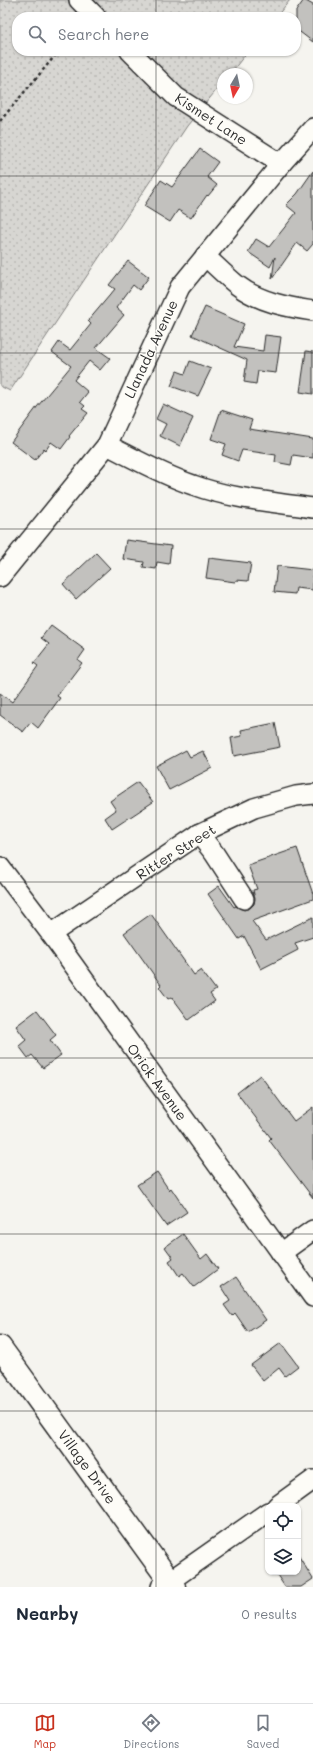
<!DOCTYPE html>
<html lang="en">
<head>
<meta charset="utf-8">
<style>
	:root { --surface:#fff; --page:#f6f6f7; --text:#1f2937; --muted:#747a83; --line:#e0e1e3; --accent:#c8321e }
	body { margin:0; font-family:Mali,sans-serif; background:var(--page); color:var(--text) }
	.controls { position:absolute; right:12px; bottom:12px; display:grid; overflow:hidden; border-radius:8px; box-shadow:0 1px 3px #0004 }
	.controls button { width:36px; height:36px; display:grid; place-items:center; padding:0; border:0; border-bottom:1px solid var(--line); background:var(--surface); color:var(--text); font:20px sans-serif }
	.compass { position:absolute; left:217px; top:68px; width:36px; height:36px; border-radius:50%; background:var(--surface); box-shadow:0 1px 3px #0004; rotate:189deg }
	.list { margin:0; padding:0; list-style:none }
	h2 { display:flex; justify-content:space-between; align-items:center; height:52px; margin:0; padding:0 16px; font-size:17px }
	h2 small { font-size:13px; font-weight:400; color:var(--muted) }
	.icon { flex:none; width:22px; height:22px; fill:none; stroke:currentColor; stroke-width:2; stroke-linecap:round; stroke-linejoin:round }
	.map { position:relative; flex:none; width:313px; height:1587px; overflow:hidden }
	.search { position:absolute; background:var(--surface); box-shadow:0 1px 3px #0004; left:12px; right:12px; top:12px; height:44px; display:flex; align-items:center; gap:10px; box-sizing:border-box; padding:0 14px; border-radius:16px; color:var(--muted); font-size:15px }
	.sheet { height:116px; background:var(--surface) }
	nav { display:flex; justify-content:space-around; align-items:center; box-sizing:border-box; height:56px; border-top:1px solid var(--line); background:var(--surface); font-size:11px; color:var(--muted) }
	nav a { display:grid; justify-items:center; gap:2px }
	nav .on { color:var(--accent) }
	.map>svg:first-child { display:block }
</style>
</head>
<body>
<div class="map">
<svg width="313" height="1587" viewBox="0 0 313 1587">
	<defs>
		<pattern id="grass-dots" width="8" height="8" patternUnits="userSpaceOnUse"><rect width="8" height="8" fill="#d7d6d2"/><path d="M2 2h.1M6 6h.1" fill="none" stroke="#b9b8b4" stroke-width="1.8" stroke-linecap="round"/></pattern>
	</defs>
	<rect width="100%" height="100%" fill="#f5f4ef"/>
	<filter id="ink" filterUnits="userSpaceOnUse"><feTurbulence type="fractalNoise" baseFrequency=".025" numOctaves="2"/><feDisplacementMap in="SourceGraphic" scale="8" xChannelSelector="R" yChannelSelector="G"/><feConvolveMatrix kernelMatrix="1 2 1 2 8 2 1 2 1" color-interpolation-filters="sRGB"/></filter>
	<g filter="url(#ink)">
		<polygon fill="url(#grass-dots)" stroke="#81807e" points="0,0 290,0 276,17 17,17 17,51 248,51 230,74 223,74 223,82 187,126 10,391 0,386"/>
		<g fill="#c2c1be" stroke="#2b2b2b">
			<polygon points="304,0 313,5 313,42 296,29 296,11"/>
			<polygon points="200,149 218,162 207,177 217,185 208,196 207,195 191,218 178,210 170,222 144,206 161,180 172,187"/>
			<polygon points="313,171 313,244 307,251 297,243 272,279 275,257 270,267 248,252 256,239 269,247 296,213 286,205 297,194"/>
			<polygon points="128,261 149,277 139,290 133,285 116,308 124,315 96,348 110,358 100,370 89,361 74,380 88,392 80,402 85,406 82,409 88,413 69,436 70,437 61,449 51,442 46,450 44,448 35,460 11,442 37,407 71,366 52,352 59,342 70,350 91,324 88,321 115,289 109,285"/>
			<polygon points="205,307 244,324 234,347 263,351 265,335 281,337 276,373 258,371 256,384 244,382 247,360 192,335"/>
			<polygon points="306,351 313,352 313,394 300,392"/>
			<polygon points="190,361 211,369 198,396 171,386 177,371 185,374"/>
			<polygon points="163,404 193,418 180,446 160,436 166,424 156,419"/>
			<polygon points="221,410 252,420 249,429 313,439 313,458 293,455 291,465 275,462 276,455 242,450 238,461 222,455 226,444 211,439"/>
			<polygon points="126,540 171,546 169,564 157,562 156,569 143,567 144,562 123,559"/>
			<polygon points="96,553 110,568 76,599 63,584"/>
			<polygon points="209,558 251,563 248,581 236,580 235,582 206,578"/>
			<polygon points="277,566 313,570 313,590 296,588 295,594 274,592"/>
			<polygon points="51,625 85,650 78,660 82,663 57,696 60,698 38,728 31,722 23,732 0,715 0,693 12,702 38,666 34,663 49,644 41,638"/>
			<polygon points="275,723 280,747 234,756 231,738 242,736 241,730"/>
			<polygon points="186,750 190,757 203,751 212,768 169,790 156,766"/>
			<polygon points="138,782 153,802 112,829 105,818 116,810 110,801"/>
			<polygon points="297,848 313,894 313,899 252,921 266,940 313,917 313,937 295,943 298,950 261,969 244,936 239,939 208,894 219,886 234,907 236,906 244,910 250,908 254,904 255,899 253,890 257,889 248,865"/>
			<polygon points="151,914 194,975 201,970 216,990 210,994 215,1001 189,1020 172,997 168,999 159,987 161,985 124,933"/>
			<polygon points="37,1010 56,1035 50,1040 61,1055 43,1068 32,1055 28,1058 19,1046 26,1040 16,1026"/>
			<polygon points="260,1075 294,1121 313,1107 313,1198 269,1140 271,1138 237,1093"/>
			<polygon points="157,1172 169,1190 171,1188 187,1212 166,1226 137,1185"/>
			<polygon points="183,1234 201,1259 207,1254 218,1269 194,1287 183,1273 179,1276 169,1261 173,1258 165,1247"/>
			<polygon points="236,1277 266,1320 248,1332 235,1313 232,1316 224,1305 230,1301 221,1287"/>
			<polygon points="281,1343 298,1366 285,1376 279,1368 263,1381 251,1365"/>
			<polygon points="298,1555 313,1579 301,1587 285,1587 275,1572 298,1572"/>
		</g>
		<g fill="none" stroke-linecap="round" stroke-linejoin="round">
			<defs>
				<g id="minor">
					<polyline points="79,0 96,17"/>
					<polyline points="130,51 176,97 281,164"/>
					<path d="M205,256C216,266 226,276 237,285C259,302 287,307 313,311"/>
					<path d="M107,445C135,459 163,475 193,485C231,499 273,502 313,508"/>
					<polyline points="0,577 107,445 180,287 281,164 313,128"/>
					<polyline points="199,834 214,853 244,899"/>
					<polyline points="0,867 51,934 313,1297"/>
					<polyline points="51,934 199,834 254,808 296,796 313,794"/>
					<polyline points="281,1253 313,1230"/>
					<polyline points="277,1506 313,1480"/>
					<polyline points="161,1587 268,1512"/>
				</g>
				<polyline id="major" points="0,1347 174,1587"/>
			</defs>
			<use href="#minor" stroke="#2b2b2b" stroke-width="22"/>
			<use href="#major" stroke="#2b2b2b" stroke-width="25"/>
			<polyline stroke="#2b2b2b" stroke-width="2.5" stroke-dasharray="3 3" stroke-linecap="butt" points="0,121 59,51"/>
			<use href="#minor" stroke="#fdfcf7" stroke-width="19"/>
			<use href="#major" stroke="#fdfcf7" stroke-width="22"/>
		</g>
	</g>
	<path fill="none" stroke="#2b2b2b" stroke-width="1" stroke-opacity="0.55" d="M156,0V17M156,51V1587M0,176H313M0,353H313M0,529H313M0,705H313M0,882H313M0,1058H313M0,1234H313M0,1411H313"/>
	<g text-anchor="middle" stroke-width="3" stroke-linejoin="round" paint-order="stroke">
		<g font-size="14" fill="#2b2b2b" stroke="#fdfcf7">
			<text transform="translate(211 119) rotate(33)" y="5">Kismet Lane</text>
			<text transform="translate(151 349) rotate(-65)" y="5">Llanada Avenue</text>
			<text transform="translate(176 852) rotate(-32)" y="5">Ritter Street</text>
			<text transform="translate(157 1082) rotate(54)" y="5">Orick Avenue</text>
			<text transform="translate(87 1467) rotate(54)" y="5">Village Drive</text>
		</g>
	</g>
</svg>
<div class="controls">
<button><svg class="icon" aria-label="locate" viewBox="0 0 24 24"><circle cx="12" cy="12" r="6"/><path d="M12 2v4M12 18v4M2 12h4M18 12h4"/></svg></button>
<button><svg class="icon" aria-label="layers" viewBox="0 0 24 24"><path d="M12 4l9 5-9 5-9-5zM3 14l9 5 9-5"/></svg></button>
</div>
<svg class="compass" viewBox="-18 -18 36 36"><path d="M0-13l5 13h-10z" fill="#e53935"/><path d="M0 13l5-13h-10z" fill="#747a83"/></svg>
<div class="search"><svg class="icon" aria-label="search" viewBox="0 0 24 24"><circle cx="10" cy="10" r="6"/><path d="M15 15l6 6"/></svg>Search here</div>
</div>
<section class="sheet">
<h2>Nearby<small>0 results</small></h2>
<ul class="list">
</ul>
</section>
<nav>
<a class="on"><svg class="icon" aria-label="map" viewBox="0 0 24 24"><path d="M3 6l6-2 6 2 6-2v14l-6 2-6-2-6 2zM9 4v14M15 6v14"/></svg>Map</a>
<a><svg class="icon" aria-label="directions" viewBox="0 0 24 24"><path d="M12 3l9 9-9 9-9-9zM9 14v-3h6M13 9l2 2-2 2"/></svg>Directions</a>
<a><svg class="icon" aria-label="saved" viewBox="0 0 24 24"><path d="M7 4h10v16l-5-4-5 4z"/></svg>Saved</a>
</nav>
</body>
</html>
